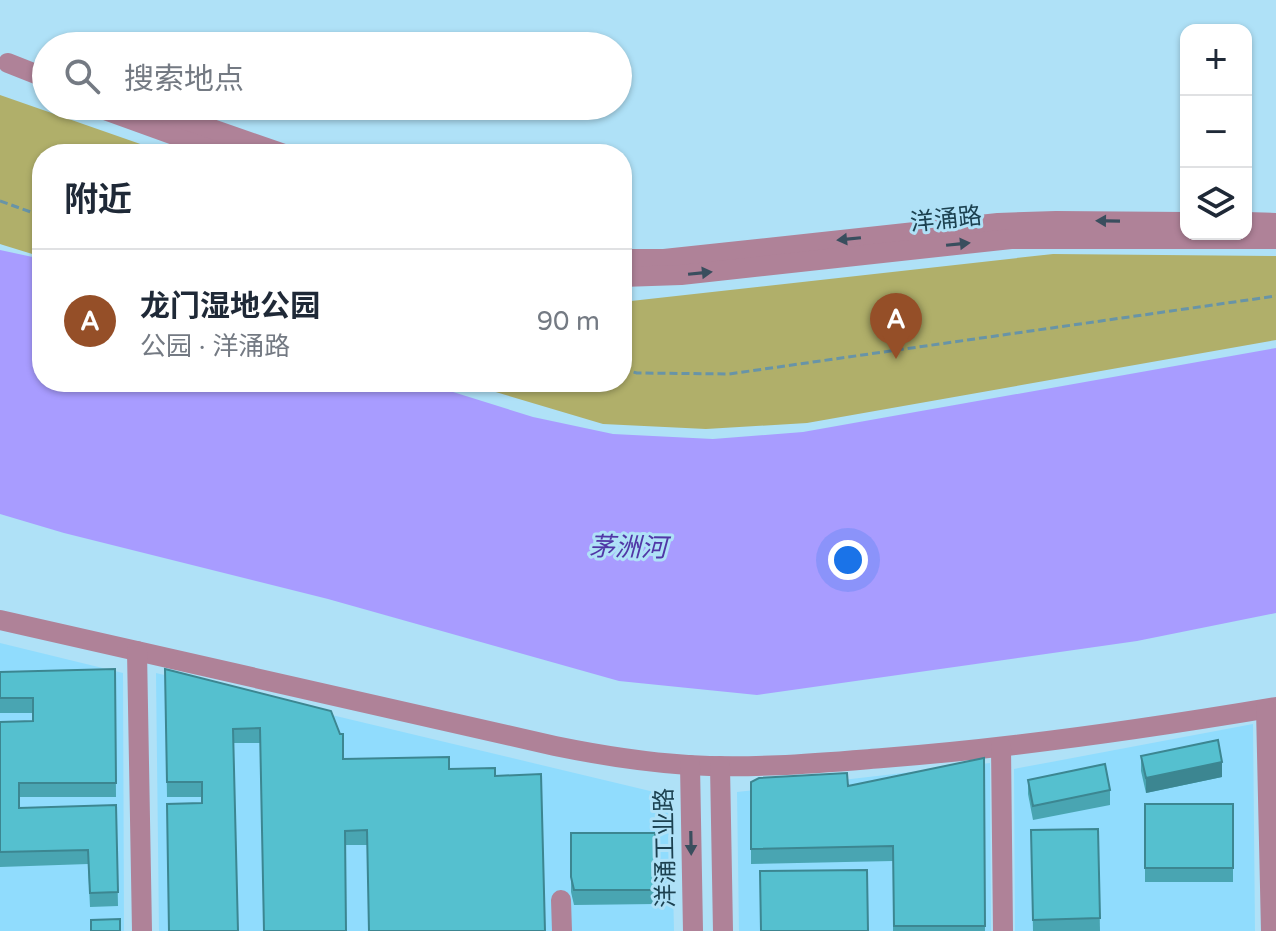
<!DOCTYPE html>
<html lang="zh">
<head>
<meta charset="utf-8">
<style>
	:root { --surface:#fff; --page:#f6f6f7; --text:#1f2937; --muted:#747a83; --line:#e0e1e3; --accent:#954f28 }
	body { margin:0; font-family:"Varela Round","Noto Sans SC",sans-serif; background:var(--page); color:var(--text) }
	.controls { position:absolute; right:24px; top:24px; display:grid; overflow:hidden; border-radius:16px; box-shadow:0 2px 6px #0004 }
	.controls button { width:72px; height:72px; display:grid; place-items:center; padding:0; border:0; border-bottom:2px solid var(--line); background:var(--surface); color:var(--text); font:40px sans-serif }
	.you { position:absolute; left:848px; top:560px; width:28px; height:28px; margin:-20px; border:6px solid #fff; border-radius:50%; background:#1a73e8; box-shadow:0 0 0 12px #1a73e833 }
	.badge { display:grid; place-items:center; width:52px; height:52px; border-radius:50%; background:var(--accent); color:#fff; font-size:26px; font-weight:700 }
	.pin { position:absolute; translate:-50% -66px; filter:drop-shadow(0 2px 4px #0008) }
	.pin::after { content:''; position:absolute; top:42px; width:28px; height:24px; background:inherit; clip-path:polygon(0 0,100% 0,50% 100%) }
	.list { margin:0; padding:0; list-style:none }
	h2 { display:flex; justify-content:space-between; align-items:center; height:104px; margin:0; padding:0 32px; font-size:34px }
	h2 small { font-size:26px; font-weight:400; color:var(--muted) }
	.list li { display:grid; grid-template-columns:52px 1fr auto; gap:24px; align-items:center; box-sizing:border-box; height:144px; padding:0 32px; border-top:2px solid var(--line) }
	.list b { display:block; font-size:30px; white-space:nowrap }
	.list p { margin:0; font-size:26px; white-space:nowrap; color:var(--muted) }
	.list em { font-size:26px; font-style:normal; color:var(--muted) }
	.icon { flex:none; width:44px; height:44px; fill:none; stroke:currentColor; stroke-width:2; stroke-linecap:round; stroke-linejoin:round }
	.map { position:relative; flex:none; width:1276px; height:931px; overflow:hidden }
	.search { position:absolute; background:var(--surface); box-shadow:0 2px 6px #0004; left:32px; top:32px; width:600px; height:88px; display:flex; align-items:center; gap:20px; box-sizing:border-box; padding:0 28px; border-radius:44px; color:var(--muted); font-size:30px }
	.panel { position:absolute; background:var(--surface); box-shadow:0 2px 6px #0004; left:32px; top:144px; width:600px; height:248px; border-radius:32px }
	.map>svg:first-child { display:block }
</style>
</head>
<body>
<div class="map">
<svg width="1276" height="931" viewBox="0 0 1276 931">
	<rect width="100%" height="100%" fill="#afe1f7"/>
	<g fill="#90dcfd">
		<polygon points="0,643 123,673 124,931 0,931"/>
		<polygon points="156,673 671,796 674,931 159,931"/>
		<polygon points="1253,724 1255,931 1015,931 1014,769"/>
		<polygon points="990,763 991,931 739,931 737,792"/>
	</g>
	<g fill="#b0af6a">
		<polygon points="0,95 169,154 42,154 42,257 3,245 0,244"/>
		<polygon points="1053,254 1276,256 1276,340 807,423 706,429 603,424 462,382 622,382 622,302"/>
	</g>
	<polygon fill="#a89cff" points="0,250 42,259 42,382 421,382 533,417 613,434 713,439 803,432 1276,348 1276,613 1137,641 757,695 619,681 328,599 64,533 0,514"/>
	<g fill="none" stroke-linecap="round" stroke-linejoin="round">
		<g stroke="#6894a7" stroke-width="3" stroke-dasharray="8 4" stroke-linecap="butt">
			<polyline points="0,201 42,216"/>
			<polyline points="622,369 637,373 729,374 1276,296"/>
		</g>
		<g stroke="#af8298" stroke-width="20">
			<polyline points="8,63 46,78"/>
			<polyline points="94,106 227,154"/>
			<polyline points="146,106 284,154"/>
			<polyline points="1246,222 1276,223"/>
			<polyline points="622,259 664,259 998,223 1056,221 1186,222"/>
			<polyline points="622,277 681,275 1011,239 1276,239"/>
			<path d="M0,620L555,746C599,755 643,762 688,765C753,769 819,763 883,758C1015,748 1145,729 1276,707"/>
			<polyline points="137,651 142,931"/>
			<polyline points="1266,709 1271,931"/>
			<polyline points="1001,747 1003,931"/>
			<polyline points="690,765 693,931"/>
			<polyline points="720,766 723,931"/>
			<polyline points="561,900 562,931"/>
		</g>
	</g>
	<g fill="#49a5b2">
		<polygon points="115,669 116,797 19,797 19,808 116,805 118,906 90,907 88,864 0,867 0,722 33,721 33,713 0,713 0,672"/>
		<polygon points="165,669 343,759 449,757 367,845 345,845 260,743 234,743 202,797 167,797"/>
		<polygon points="1141,756 1222,777 1146,793 1141,771"/>
		<polygon points="984,758 985,931 893,931 893,861 751,864 751,782 848,786"/>
		<polygon points="1028,780 1110,790 1110,805 1033,820 1028,794"/>
		<rect x="1145" y="804" width="88" height="78"/>
		<polygon points="1098,829 1100,931 1033,931 1031,830"/>
		<polygon points="571,833 655,833 655,904 574,905 571,892"/>
	</g>
	<polygon fill="#3c8691" points="1222,762 1222,777 1146,793 1146,778"/>
	<g fill="#55c0cf" stroke="#3c8691" stroke-width="2">
		<polygon points="115,669 116,783 19,783 19,808 116,805 118,892 90,893 88,850 0,852 0,722 33,721 33,698 0,698 0,672"/>
		<polygon points="165,669 331,711 340,734 343,734 343,759 449,757 449,769 495,768 495,776 541,774 545,931 369,931 367,830 345,831 346,931 264,931 260,728 233,729 238,931 169,931 167,804 202,803 202,782 167,782"/>
		<polygon points="1218,740 1222,762 1146,778 1141,756"/>
		<polygon points="984,758 985,926 894,926 893,846 751,849 751,782 759,778 847,773 848,786"/>
		<polygon points="1105,764 1110,790 1033,806 1028,780"/>
		<rect x="1145" y="804" width="88" height="64"/>
		<polygon points="1098,829 1100,918 1033,920 1031,830"/>
		<polygon points="571,833 655,833 655,890 574,890 571,877"/>
		<polygon points="867,870 868,931 761,931 760,871"/>
		<polygon points="120,919 120,931 91,931 91,920"/>
	</g>
	<defs><path id="oneway-solid" d="M-6-.8H1V-3.2L6.5 0L1 3.2V.8H-6Z" transform="scale(2)"/></defs>
	<g fill="#394e5e">
		<use href="#oneway-solid" transform="translate(1108 221) rotate(-179)"/>
		<use href="#oneway-solid" transform="translate(849 239) rotate(174)"/>
		<use href="#oneway-solid" transform="translate(958 244) rotate(-6)"/>
		<use href="#oneway-solid" transform="translate(700 273) rotate(-6)"/>
		<use href="#oneway-solid" transform="translate(691 843) rotate(89)"/>
	</g>
	<g text-anchor="middle" stroke-width="6" stroke-linejoin="round" paint-order="stroke">
		<g font-size="24" fill="#1c4150" stroke="#afe1f7">
			<text transform="translate(946 219) rotate(-6)" y="8">洋涌路</text>
			<text transform="translate(665 848) rotate(-91)" y="8">洋涌工业路</text>
		</g>
		<g font-size="26" font-style="italic" fill="#5036a6" stroke="#afe1f7">
			<text transform="translate(628 547) rotate(1)" y="9">茅洲河</text>
		</g>
	</g>
</svg>
<div class="controls">
<button>+</button>
<button>−</button>
<button><svg class="icon" aria-label="layers" viewBox="0 0 24 24"><path d="M12 4l9 5-9 5-9-5zM3 14l9 5 9-5"/></svg></button>
</div>
<div class="you"></div>
<div class="pin badge" style="left:896px;top:359px">A</div>
<div class="search"><svg class="icon" aria-label="search" viewBox="0 0 24 24"><circle cx="10" cy="10" r="6"/><path d="M15 15l6 6"/></svg>搜索地点</div>
<section class="panel">
<h2>附近<small></small></h2>
<ul class="list">
<li><span class="badge">A</span><div><b>龙门湿地公园</b><p>公园 · 洋涌路</p></div><em>90 m</em></li>
</ul>
</section>
</div>
</body>
</html>
